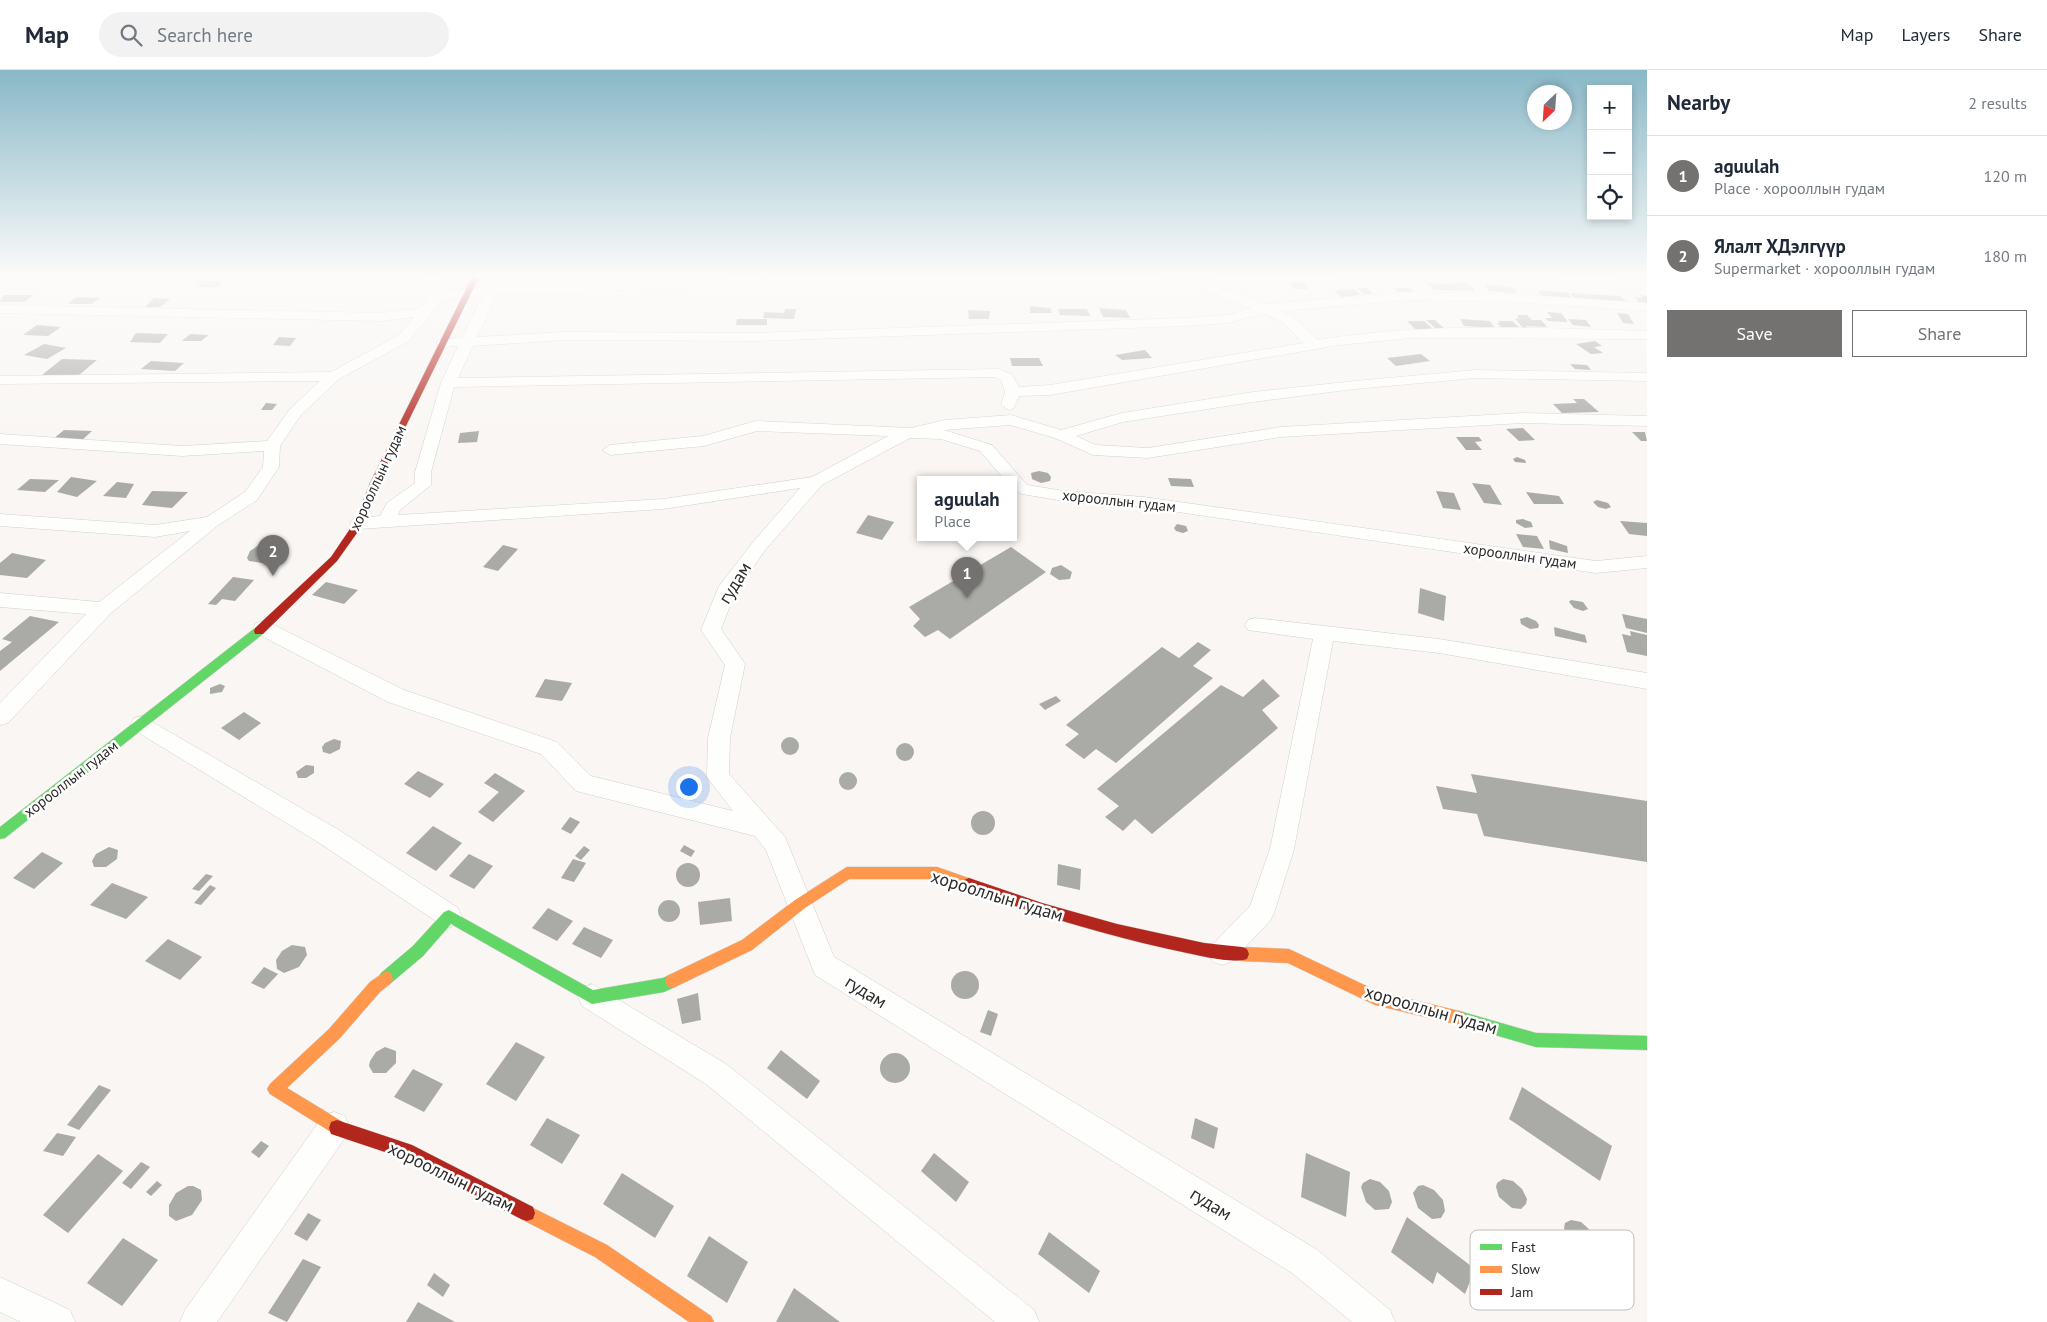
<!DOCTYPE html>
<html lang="en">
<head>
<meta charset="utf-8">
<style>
	:root { --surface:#fff; --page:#f2f2f3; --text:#1f2937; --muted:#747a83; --line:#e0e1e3; --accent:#747270 }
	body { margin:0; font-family:"PT Sans",sans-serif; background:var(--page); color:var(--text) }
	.controls { position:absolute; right:15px; top:15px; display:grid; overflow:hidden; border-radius:0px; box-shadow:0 2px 8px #0003 }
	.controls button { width:45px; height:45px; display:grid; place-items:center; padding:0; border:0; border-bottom:1px solid var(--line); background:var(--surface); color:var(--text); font:25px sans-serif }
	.compass { position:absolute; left:1527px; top:15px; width:45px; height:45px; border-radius:50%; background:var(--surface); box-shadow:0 2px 8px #0003; rotate:205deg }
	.you { position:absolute; left:688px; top:716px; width:18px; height:18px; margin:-12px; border:4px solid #fff; border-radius:50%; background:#1a73e8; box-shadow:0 0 0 8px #1a73e833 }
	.badge { display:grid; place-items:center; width:32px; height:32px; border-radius:50%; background:var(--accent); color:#fff; font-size:16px; font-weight:700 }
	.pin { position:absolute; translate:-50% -41px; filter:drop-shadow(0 1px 2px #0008) }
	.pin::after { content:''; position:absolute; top:26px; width:18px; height:15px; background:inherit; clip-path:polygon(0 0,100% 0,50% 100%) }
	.popup { position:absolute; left:917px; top:406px; width:100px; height:65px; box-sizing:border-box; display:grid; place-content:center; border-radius:0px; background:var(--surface); filter:drop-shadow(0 1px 4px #0005); font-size:16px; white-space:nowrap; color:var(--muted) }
	.popup b { font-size:19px; color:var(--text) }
	.popup::after { content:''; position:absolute; left:50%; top:100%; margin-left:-10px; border:10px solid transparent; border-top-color:var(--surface) }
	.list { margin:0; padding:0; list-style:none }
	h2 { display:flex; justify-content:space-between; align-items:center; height:65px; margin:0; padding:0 20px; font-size:21px }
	h2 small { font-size:16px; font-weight:400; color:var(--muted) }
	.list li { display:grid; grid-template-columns:32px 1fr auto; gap:15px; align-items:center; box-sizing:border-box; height:80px; padding:0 20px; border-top:1px solid var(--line) }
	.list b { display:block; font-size:19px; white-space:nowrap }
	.list p { margin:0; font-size:16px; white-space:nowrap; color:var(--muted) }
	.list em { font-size:16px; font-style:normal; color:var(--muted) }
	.actions { display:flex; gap:10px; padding:15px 20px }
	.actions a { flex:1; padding:11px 0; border:1px solid var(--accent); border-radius:0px; text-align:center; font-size:18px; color:var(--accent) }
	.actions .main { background:var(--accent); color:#fff }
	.icon { flex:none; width:28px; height:28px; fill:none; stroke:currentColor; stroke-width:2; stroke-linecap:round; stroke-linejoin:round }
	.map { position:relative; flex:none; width:1647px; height:1252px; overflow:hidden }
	header { display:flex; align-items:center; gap:30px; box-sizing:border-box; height:70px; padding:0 25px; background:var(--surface); border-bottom:1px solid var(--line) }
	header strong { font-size:24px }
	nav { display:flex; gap:28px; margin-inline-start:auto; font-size:18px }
	.search { width:350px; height:45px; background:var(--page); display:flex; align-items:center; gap:12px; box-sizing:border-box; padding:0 18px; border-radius:28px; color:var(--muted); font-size:19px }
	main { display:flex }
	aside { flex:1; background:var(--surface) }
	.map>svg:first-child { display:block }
</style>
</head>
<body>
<header>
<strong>Map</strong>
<div class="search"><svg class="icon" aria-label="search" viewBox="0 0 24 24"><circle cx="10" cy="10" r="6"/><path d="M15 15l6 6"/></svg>Search here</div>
<nav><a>Map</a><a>Layers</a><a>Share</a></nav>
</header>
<main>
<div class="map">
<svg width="1647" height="1252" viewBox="0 0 1647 1252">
	<rect width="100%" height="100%" fill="#f9f6f3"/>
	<g fill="#aaaaa7">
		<polygon points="203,211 223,211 218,217 197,217"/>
		<polygon points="1301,211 1308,219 1295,219 1289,212"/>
		<polygon points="1453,212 1467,212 1475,221 1434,220 1427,213 1455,214"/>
		<polygon points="1484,213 1514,218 1517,223 1489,221"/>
		<polygon points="1357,218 1367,218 1373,224 1363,224"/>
		<polygon points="1394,218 1409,218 1413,222 1398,222"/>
		<polygon points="1354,219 1361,225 1342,227 1334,221"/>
		<polygon points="1538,220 1568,223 1573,230 1542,227"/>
		<polygon points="1570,223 1620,226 1627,232 1576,230"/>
		<polygon points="4,225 34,225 24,232 0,232"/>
		<polygon points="1640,225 1647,226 1647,234 1639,233 1635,227 1643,228"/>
		<polygon points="76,227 100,228 91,234 68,234"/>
		<polygon points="154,228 170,229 160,237 145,237"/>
		<polygon points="1030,236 1050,238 1052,243 1030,243"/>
		<polygon points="1099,238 1126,240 1130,248 1103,247"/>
		<polygon points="785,239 796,239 794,249 763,248 764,242 784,243"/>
		<polygon points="1058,239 1087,239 1090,246 1060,245"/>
		<polygon points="968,240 990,241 989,249 969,249"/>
		<polygon points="1547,242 1561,243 1568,252 1548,251 1545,248 1552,248"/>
		<polygon points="1617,243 1628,244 1634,254 1623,253"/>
		<polygon points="1517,245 1527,245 1532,250 1541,250 1547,257 1526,256 1529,259 1524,259 1515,249 1519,248"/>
		<polygon points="737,249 767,249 767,255 736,255"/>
		<polygon points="1460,249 1490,251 1495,258 1464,256"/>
		<polygon points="1568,249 1586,250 1591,257 1573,255"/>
		<polygon points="1426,250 1435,250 1444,258 1435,258"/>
		<polygon points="1407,251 1424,251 1433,259 1416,260"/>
		<polygon points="1498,251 1512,251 1519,257 1501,257 1497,253 1500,253"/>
		<polygon points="37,255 61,257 48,266 23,265"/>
		<polygon points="136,263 168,264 160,273 130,272"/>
		<polygon points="190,264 209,265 201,271 182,271"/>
		<polygon points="279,267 296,268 290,276 273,275"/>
		<polygon points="1595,271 1602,276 1594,277 1603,283 1591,284 1576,274"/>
		<polygon points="44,274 66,278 47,289 24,285"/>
		<polygon points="1145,280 1152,288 1122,290 1115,285"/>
		<polygon points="1421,284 1430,291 1396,296 1387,288"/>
		<polygon points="1010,288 1039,288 1043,296 1012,296"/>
		<polygon points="62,289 97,290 78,306 42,305"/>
		<polygon points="151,291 184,293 175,301 141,299"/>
		<polygon points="1570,294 1587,295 1591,300 1575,299"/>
		<polygon points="1573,329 1584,329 1599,342 1562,343 1553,334 1577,333"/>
		<polygon points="266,333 277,334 272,340 261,340"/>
		<polygon points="1523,358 1535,370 1519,371 1506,359"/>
		<polygon points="64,360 92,361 80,372 52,370"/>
		<polygon points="479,361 477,372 458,373 460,363"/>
		<polygon points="1632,362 1645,362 1647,371 1641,371"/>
		<polygon points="1456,367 1479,367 1482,371 1475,372 1482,380 1466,380"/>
		<polygon points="1517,387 1525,390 1526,393 1515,392 1513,389"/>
		<polygon points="1039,401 1048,403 1051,407 1050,411 1041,413 1032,409 1031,403"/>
		<polygon points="71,407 97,411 77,427 57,422"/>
		<polygon points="1168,408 1191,409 1194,417 1171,416"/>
		<polygon points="30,409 59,410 45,422 17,420"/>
		<polygon points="117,412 134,414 126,428 103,426"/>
		<polygon points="1472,413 1490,415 1502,435 1484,433"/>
		<polygon points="152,421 188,422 172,438 142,435"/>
		<polygon points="1436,421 1454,423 1461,440 1443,438"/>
		<polygon points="1526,422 1559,426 1564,434 1534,434"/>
		<polygon points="1597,430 1608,433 1611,437 1606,439 1598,437 1593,432"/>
		<polygon points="868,445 894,452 882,470 856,463"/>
		<polygon points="1523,449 1531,452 1533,457 1525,458 1516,453 1516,450"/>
		<polygon points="1620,451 1647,453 1647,466 1629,464"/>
		<polygon points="1177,454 1186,456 1188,461 1183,463 1176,461 1174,458"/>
		<polygon points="1516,464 1537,466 1544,479 1523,477"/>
		<polygon points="1549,470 1567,476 1568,483 1550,479"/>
		<polygon points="270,473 280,478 276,487 262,493 249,491 247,488 250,481 259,475"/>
		<polygon points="503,475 518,479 498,501 483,497"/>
		<polygon points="1011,477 1046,502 950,569 938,560 925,567 913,556 920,549 909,537"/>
		<polygon points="12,483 46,490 27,508 0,505 0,493"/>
		<polygon points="1061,495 1072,502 1070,509 1059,510 1050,504 1052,498"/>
		<polygon points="233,507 254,510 235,531 222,529 216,535 208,534"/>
		<polygon points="326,512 358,520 344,534 312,525"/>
		<polygon points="1420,518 1446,526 1444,551 1418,543"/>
		<polygon points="1571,530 1583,532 1588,539 1583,541 1574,538 1569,532"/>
		<polygon points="1622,544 1647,549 1647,563 1626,558"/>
		<polygon points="30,546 59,552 0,601 0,581 12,572 2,569"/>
		<polygon points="1527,547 1536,551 1539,555 1538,558 1530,559 1521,554 1520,549"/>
		<polygon points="1554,557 1585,565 1587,573 1555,566"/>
		<polygon points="1630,561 1647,565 1647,586 1627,582 1622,564 1631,566"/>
		<polygon points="1198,572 1211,580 1193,596 1213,608 1116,693 1096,679 1084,689 1065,675 1079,664 1066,655 1162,577 1179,588"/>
		<polygon points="545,609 572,613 562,631 535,627"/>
		<polygon points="1263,609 1280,626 1262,640 1278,658 1152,764 1135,749 1123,761 1105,747 1119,736 1097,719 1221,615 1243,627"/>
		<polygon points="220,614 225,616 222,622 210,624 210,618"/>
		<polygon points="1056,626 1061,631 1045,640 1039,634"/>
		<polygon points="244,642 261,653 239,670 221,658"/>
		<circle cx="790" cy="676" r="9"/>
		<polygon points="334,669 341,671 340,679 330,684 323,682 322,677 325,673"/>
		<circle cx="905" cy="682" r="9"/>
		<polygon points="306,695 314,696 314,703 306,708 298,708 296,702"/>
		<polygon points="418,701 444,714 430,728 404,714"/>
		<circle cx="848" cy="711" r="9"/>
		<polygon points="495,703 525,721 493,752 478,742 499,722 484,713"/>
		<polygon points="1471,704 1647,731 1647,792 1484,766 1477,744 1443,739 1436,716 1477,723"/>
		<circle cx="983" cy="753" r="12"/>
		<polygon points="570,747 580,752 571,764 561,759"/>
		<polygon points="433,756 462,773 436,801 406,783"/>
		<polygon points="684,775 695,781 691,787 680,781"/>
		<polygon points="584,776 590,780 581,790 575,786"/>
		<polygon points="109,777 118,780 117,789 106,797 94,797 92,791 96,784"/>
		<polygon points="42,782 63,793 34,819 13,808"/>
		<polygon points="469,784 493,796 474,819 449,806"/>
		<polygon points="573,789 586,793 574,812 561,808"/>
		<circle cx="688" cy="805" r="12"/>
		<polygon points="1058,794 1081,799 1080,820 1057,815"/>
		<polygon points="206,804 213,806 199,821 192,819"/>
		<polygon points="112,813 148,827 126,849 90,835"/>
		<polygon points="210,815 216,818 201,835 194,833"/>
		<polygon points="730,828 732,851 700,855 698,832"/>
		<circle cx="669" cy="841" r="11"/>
		<polygon points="548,838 573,851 557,871 532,858"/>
		<polygon points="584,857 613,870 601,888 572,874"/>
		<polygon points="168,869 202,887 180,910 145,891"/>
		<polygon points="292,875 305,877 307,885 299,897 284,903 277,899 276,890 282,881"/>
		<polygon points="264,897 278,904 264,919 251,913"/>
		<circle cx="965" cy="915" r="14"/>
		<polygon points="698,923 701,950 682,954 677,929"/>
		<polygon points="988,940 998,944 991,966 980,962"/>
		<polygon points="516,972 545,987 516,1031 486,1014"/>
		<polygon points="385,977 396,981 396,993 386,1003 373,1003 369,996 370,991 376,982"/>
		<polygon points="781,980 820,1011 807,1029 767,998"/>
		<circle cx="895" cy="998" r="15"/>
		<polygon points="413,999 443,1014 424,1042 394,1027"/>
		<polygon points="99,1015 111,1020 79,1060 67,1055"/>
		<polygon points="1522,1017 1612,1076 1600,1111 1509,1049"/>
		<polygon points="547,1048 580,1065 562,1094 530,1075"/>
		<polygon points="1195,1048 1218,1058 1214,1079 1191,1068"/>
		<polygon points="57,1063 76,1067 63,1086 43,1081"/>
		<polygon points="261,1071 269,1076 259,1088 251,1082"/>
		<polygon points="934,1083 969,1112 956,1132 921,1101"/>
		<polygon points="1306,1083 1350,1102 1346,1147 1301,1127"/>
		<polygon points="98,1084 123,1101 68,1163 43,1145"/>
		<polygon points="141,1092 150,1097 131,1119 122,1113"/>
		<polygon points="622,1103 674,1136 655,1168 603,1134"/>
		<polygon points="1370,1109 1380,1112 1389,1121 1392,1132 1389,1139 1375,1140 1366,1132 1361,1117 1363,1113"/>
		<polygon points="1503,1109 1513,1111 1522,1119 1527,1129 1526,1134 1521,1139 1512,1138 1499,1127 1496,1117 1497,1113"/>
		<polygon points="157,1111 162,1115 151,1126 146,1122"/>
		<polygon points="1423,1115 1434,1120 1443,1130 1445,1141 1441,1148 1432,1149 1418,1138 1413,1123 1418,1116"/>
		<polygon points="188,1116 193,1116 201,1120 202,1130 192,1145 176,1151 169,1146 169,1135 176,1123"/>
		<polygon points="308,1143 321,1150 307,1171 294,1164"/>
		<polygon points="1407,1147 1475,1199 1465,1224 1437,1202 1433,1214 1391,1182"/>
		<polygon points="1571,1150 1581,1152 1591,1161 1596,1171 1594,1179 1582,1180 1571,1173 1564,1158 1565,1153"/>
		<polygon points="1049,1162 1100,1201 1089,1223 1038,1184"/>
		<polygon points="709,1166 748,1192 727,1233 687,1206"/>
		<polygon points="123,1168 158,1190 122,1236 87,1213"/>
		<polygon points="303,1189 321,1197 287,1252 268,1243"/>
		<polygon points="434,1203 450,1215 443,1227 427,1215"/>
		<polygon points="794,1218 840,1252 776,1252"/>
		<polygon points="418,1232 455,1252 406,1252"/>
	</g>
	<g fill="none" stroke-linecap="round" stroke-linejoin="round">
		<defs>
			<g id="street">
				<path d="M428,205H440L438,211L443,222L487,217L493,205H505L500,217L752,207L1133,206L1187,210L1276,205H1358L1352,209L1214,216L1266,234L1408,222L1513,224L1647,233V241L1513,232L1408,230L1281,241L1292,246L1318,270C1426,252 1538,258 1647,261V269L1411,268L1339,275L1050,325L1019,326L1014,338L1009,340L1001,335L1005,322L1001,310L996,307L454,317L431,402V415L400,440L398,445L663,429L812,407L888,366L757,361L704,376L610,385L602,380L610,375L703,366L756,351L911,358L945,350L1011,345L1061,360L1122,343L1253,322L1355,311L1476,300L1647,303V311L1476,308L1355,319L1253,332L1123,352L1076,366L1096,375L1148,378L1281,357L1523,343L1647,346V356L1523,353L1281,367L1148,388L1093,385L1055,368L1010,355L944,360L992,375L1027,415L1064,421L1144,427L1596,491L1647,486V498L1596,503L1144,437L1064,431L1022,424L1013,419V409H1004L980,381L941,369L910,368L822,415L766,479L735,523L721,559L745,594L730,668L729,704L785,767L834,887L1316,1179L1390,1240L1395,1252H1352L1292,1203L815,905L766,780L755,766L576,721L541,684L388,632L256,563L253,558L256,553L263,551L270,553L404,620L557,672L591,706L733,741L707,707L708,668L725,595L701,560L719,516L754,471L800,418L663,439L359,459L353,457L350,453L353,449L380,446L387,433L415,413V402L441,313L458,276L443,277L436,273L443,269L462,268L483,225L442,230L409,271L339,309L301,345L280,376L279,397L257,430L217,456L110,544L8,653L0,655V633L86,544L0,537V523L99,532L190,461L155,467L0,456V444L155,455L207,447L245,422L263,397L264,381L182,386L0,374V364L182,376L267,371L290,339L320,311L0,314V306L331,302L399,265L414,247L381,251L0,243V235L381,243L421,238L431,227L426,211ZM1133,214L1197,217L1251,238L1227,245L1185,248L756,263L565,262L477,267L496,225L752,215ZM1264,243L1282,252L1304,273L1050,315L1019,317L1012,304L998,299L458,308L473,276L565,270L756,271L1185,256L1228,253Z"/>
				<polygon points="1546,205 1588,205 1647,212 1647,220 1552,209"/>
				<polygon points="1255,548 1439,569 1647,603 1647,619 1439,583 1333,571 1294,779 1274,843 1270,851 1231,892 1222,895 1213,892 1209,883 1213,874 1250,836 1270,779 1313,569 1248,560 1245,555 1248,550"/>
				<polygon points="142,646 339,760 458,838 462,846 458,854 449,858 440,854 321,774 134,660 131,654 134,648"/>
				<polygon points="592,914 726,994 1034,1240 1039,1252 995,1252 706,1014 582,936 578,927 582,918"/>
				<polygon points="334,1042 345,1046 349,1057 345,1068 217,1252 180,1252 185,1240 323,1046"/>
				<polygon points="0,1207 70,1240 75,1252 21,1252 0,1242"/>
			</g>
			<g id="fast">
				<polygon points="259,557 263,558 264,561 263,564 5,768 0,769 0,757 255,558"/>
				<polygon points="449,840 593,920 663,908 672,904 677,906 679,911 677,916 664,922 592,934 451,854 423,886 391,913 386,915 381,913 379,908 381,903 413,876 444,842"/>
				<polygon points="1459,941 1536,963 1647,966 1647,980 1536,977 1454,953 1452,948 1454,943"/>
			</g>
			<g id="slow">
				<polygon points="847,797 937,797 974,810 976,814 974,818 969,820 937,809 849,809 805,838 752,880 677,916 672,918 667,916 665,911 667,906 742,870 795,830"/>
				<polygon points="1242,877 1289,879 1377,921 1459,941 1464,943 1466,948 1464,953 1459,955 1375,935 1288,893 1242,891 1237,889 1235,884 1237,879"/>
				<polygon points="386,901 391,903 393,908 391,913 380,922 339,969 287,1018 343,1052 345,1058 343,1064 337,1066 270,1024 267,1019 270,1014 329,959 370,912"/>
				<polygon points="527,1135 607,1175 711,1246 714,1252 689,1252 595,1187 521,1149 519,1143 521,1137"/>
			</g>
			<g id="jam">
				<polygon points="473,205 480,205 378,413 364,453 337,491 263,564 255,564 254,561 255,558 331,487 354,453 370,413"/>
				<path d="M969,808L1042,833L1117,854L1204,873L1242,877L1247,879L1249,884L1247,889C1232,894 1203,886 1187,883C1111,867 1037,845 964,818L962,814L964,810Z"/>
				<polygon points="337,1050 412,1075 533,1137 535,1143 533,1149 527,1151 521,1149 403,1088 331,1064 329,1058 331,1052"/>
			</g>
		</defs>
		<use href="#street" stroke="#d2d0ce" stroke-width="1"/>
		<use href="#fast" stroke="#d2d0ce" stroke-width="1"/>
		<use href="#slow" stroke="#d2d0ce" stroke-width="1"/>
		<use href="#jam" stroke="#d2d0ce" stroke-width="1"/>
		<use href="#street" fill="#fefefd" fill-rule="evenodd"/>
		<use href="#fast" fill="#63d668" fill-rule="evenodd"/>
		<use href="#slow" fill="#ff974d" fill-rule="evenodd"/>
		<use href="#jam" fill="#b3261e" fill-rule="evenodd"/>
	</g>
	<linearGradient id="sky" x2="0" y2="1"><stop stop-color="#89b8c7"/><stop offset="0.54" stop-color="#fcfbfa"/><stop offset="1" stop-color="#fcfbfa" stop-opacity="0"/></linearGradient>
	<rect width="1647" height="381" fill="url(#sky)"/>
	<g text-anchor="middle" stroke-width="5" stroke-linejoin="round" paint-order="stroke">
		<g font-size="15" fill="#2d2b29" stroke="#fff">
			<text transform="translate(378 408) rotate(-65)" y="5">хорооллын гудам</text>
			<text transform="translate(1119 431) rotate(6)" y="5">хорооллын гудам</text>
			<text transform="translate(1520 486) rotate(8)" y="5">хорооллын гудам</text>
			<text transform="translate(71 709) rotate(-38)" y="5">хорооллын гудам</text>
		</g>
		<g font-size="18" fill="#2d2b29" stroke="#fff">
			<text transform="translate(735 513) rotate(-58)" y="6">гудам</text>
			<text transform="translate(997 826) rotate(17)" y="6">хорооллын гудам</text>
			<text transform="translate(866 922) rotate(32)" y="6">гудам</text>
			<text transform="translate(1431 940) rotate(16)" y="6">хорооллын гудам</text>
			<text transform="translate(451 1107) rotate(26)" y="6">хорооллын гудам</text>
			<text transform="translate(1211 1134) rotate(32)" y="6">гудам</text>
		</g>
	</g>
	<rect x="1470" y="1160" width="164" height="80" rx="8" fill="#fff" stroke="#c0bfbf" stroke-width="1"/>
	<rect x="1480" y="1174" width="22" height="6" fill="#63d668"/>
	<rect x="1480" y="1196" width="22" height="7" fill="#ff974d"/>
	<rect x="1480" y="1219" width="22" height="6" fill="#b3261e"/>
	<g font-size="14" fill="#2d2b29">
		<text x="1511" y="1182">Fast</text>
		<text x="1511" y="1204">Slow</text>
		<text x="1511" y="1227">Jam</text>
	</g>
</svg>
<div class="controls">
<button>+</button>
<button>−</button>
<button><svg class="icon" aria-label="locate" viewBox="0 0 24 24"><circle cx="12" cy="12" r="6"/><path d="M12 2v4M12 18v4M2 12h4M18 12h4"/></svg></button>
</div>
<svg class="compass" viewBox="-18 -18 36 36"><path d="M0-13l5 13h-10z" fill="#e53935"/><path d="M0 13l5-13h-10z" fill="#747a83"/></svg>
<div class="you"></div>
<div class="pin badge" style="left:967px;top:528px">1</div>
<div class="popup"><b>aguulah</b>Place</div>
<div class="pin badge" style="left:273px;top:506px">2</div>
</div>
<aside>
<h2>Nearby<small>2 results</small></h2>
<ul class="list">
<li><span class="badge">1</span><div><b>aguulah</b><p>Place · хорооллын гудам</p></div><em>120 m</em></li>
<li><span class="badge">2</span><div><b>Ялалт ХДэлгүүр</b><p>Supermarket · хорооллын гудам</p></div><em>180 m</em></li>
</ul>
<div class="actions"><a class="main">Save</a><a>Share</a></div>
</aside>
</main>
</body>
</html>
